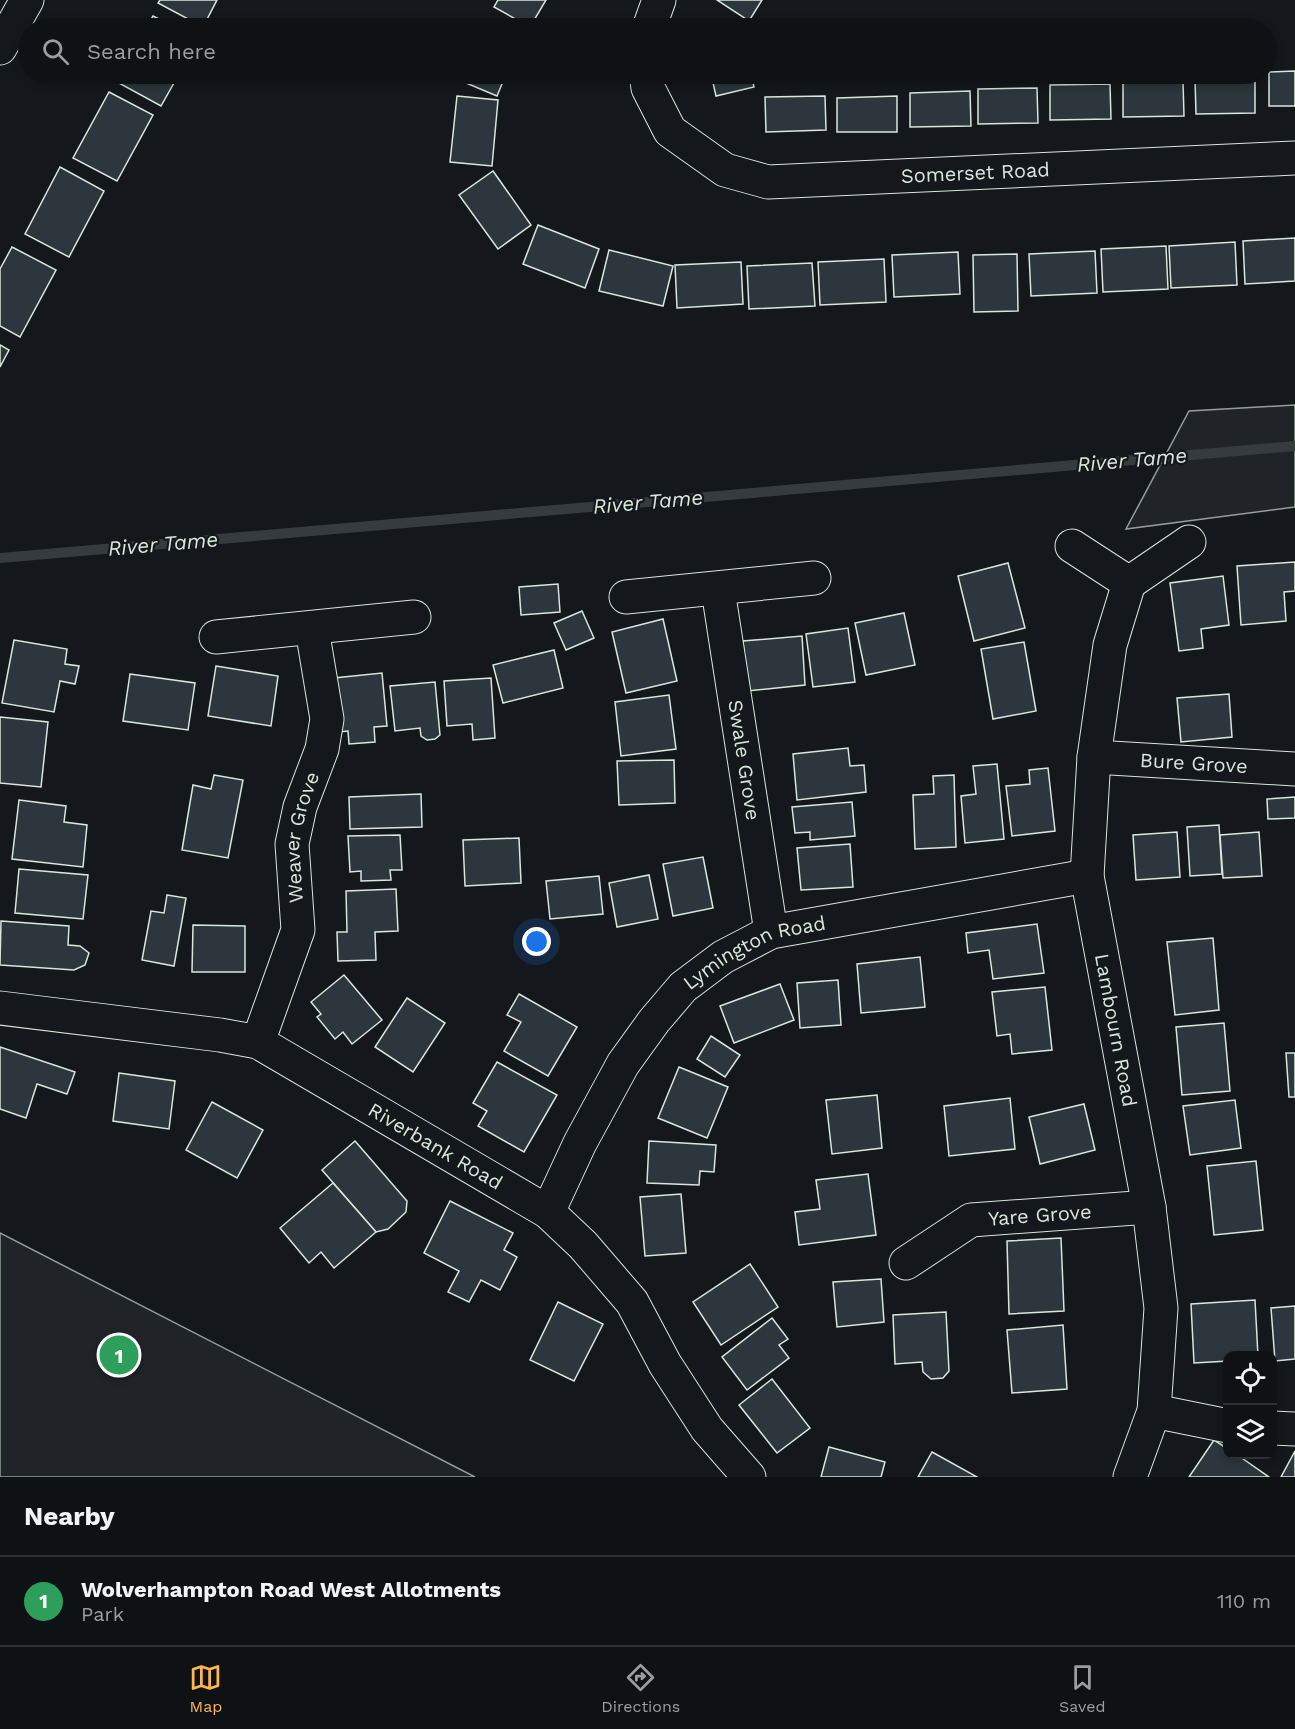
<!DOCTYPE html>
<html lang="en">
<head>
<meta charset="utf-8">
<style>
	:root { --surface:#0f1215; --page:#181b1e; --text:#f1f3f6; --muted:#9b9ea0; --line:#2f3234; --accent:#ffb74d }
	body { margin:0; font-family:"Work Sans",sans-serif; background:var(--page); color:var(--text) }
	.controls { position:absolute; right:18px; bottom:18px; display:grid; overflow:hidden; border-radius:12px; box-shadow:0 3px 9px #0003 }
	.controls button { width:54px; height:54px; display:grid; place-items:center; padding:0; border:0; border-bottom:2px solid var(--line); background:var(--surface); color:var(--text); font:30px sans-serif }
	.you { position:absolute; left:537px; top:942px; width:21px; height:21px; margin:-15px; border:4px solid #fff; border-radius:50%; background:#1a73e8; box-shadow:0 0 0 9px #1a73e833 }
	.badge { display:grid; place-items:center; width:39px; height:39px; border-radius:50%; background:var(--accent); color:#fff; font-size:20px; font-weight:700 }
	.pin { position:absolute; translate:-50% -50%; border:3px solid #fff; box-shadow:0 2px 6px #0006 }
	.list { margin:0; padding:0; list-style:none }
	h2 { display:flex; justify-content:space-between; align-items:center; height:78px; margin:0; padding:0 24px; font-size:26px }
	h2 small { font-size:20px; font-weight:400; color:var(--muted) }
	.list li { display:grid; grid-template-columns:39px 1fr auto; gap:18px; align-items:center; box-sizing:border-box; height:90px; padding:0 24px; border-top:2px solid var(--line) }
	.list b { display:block; font-size:22px; white-space:nowrap }
	.list p { margin:0; font-size:20px; white-space:nowrap; color:var(--muted) }
	.list em { font-size:20px; font-style:normal; color:var(--muted) }
	.icon { flex:none; width:33px; height:33px; fill:none; stroke:currentColor; stroke-width:2; stroke-linecap:round; stroke-linejoin:round }
	.map { position:relative; flex:none; width:1295px; height:1477px; overflow:hidden }
	.search { position:absolute; background:var(--surface); box-shadow:0 3px 9px #0003; left:18px; right:18px; top:18px; height:66px; display:flex; align-items:center; gap:15px; box-sizing:border-box; padding:0 21px; border-radius:33px; color:var(--muted); font-size:22px }
	.sheet { height:168px; background:var(--surface) }
	nav { display:flex; justify-content:space-around; align-items:center; box-sizing:border-box; height:84px; border-top:2px solid var(--line); background:var(--surface); font-size:16px; color:var(--muted) }
	nav a { display:grid; justify-items:center; gap:3px }
	nav .on { color:var(--accent) }
	.map>svg:first-child { display:block }
</style>
</head>
<body>
<div class="map">
<svg width="1295" height="1477" viewBox="0 0 1295 1477">
	<rect width="100%" height="100%" fill="#14181c"/>
	<g fill="#202428" stroke="#939e99" stroke-width="1.5">
		<polygon points="1295,405 1295,507 1126,529 1189,411"/>
		<polygon points="0,1233 475,1477 0,1477"/>
	</g>
	<g fill="none" stroke-linecap="round" stroke-linejoin="round">
		<polyline stroke="#363b3e" stroke-width="10" points="0,558 1295,446"/>
	</g>
	<g fill="#2c363c" stroke="#d8e6dc" stroke-width="1.5">
		<polygon points="160,0 217,0 203,27 158,3"/>
		<polygon points="498,0 546,0 530,27 494,7"/>
		<polygon points="717,0 762,0 749,21"/>
		<polygon points="153,16 177,28 146,28"/>
		<polygon points="484,19 507,28 480,28"/>
		<polygon points="1295,71 1295,106 1269,106 1269,72"/>
		<polygon points="122,74 179,74 161,106 117,82"/>
		<polygon points="461,74 506,74 497,96 459,80"/>
		<polygon points="711,74 751,74 754,87 716,96"/>
		<polygon points="1255,78 1255,113 1196,114 1195,79"/>
		<polygon points="1183,81 1184,116 1123,117 1123,83"/>
		<polygon points="1110,84 1111,119 1050,120 1050,85"/>
		<polygon points="1037,88 1038,123 978,124 978,89"/>
		<polygon points="970,91 971,126 910,127 910,93"/>
		<polygon points="109,92 153,115 117,181 73,158"/>
		<polygon points="457,96 498,100 492,166 450,162"/>
		<polygon points="825,96 826,130 766,132 765,97"/>
		<polygon points="897,96 897,132 837,132 837,98"/>
		<polygon points="60,167 104,191 69,257 25,234"/>
		<polygon points="493,171 531,225 498,249 459,195"/>
		<polygon points="538,225 599,249 585,288 523,264"/>
		<polygon points="1295,238 1295,281 1245,284 1243,241"/>
		<polygon points="1235,242 1237,285 1171,288 1169,246"/>
		<polygon points="1166,246 1168,289 1103,292 1101,249"/>
		<polygon points="12,247 56,270 20,337 0,326 0,269"/>
		<polygon points="609,250 673,266 663,306 599,291"/>
		<polygon points="1095,251 1097,293 1031,296 1029,254"/>
		<polygon points="958,252 960,294 894,297 892,255"/>
		<polygon points="1017,254 1018,311 974,312 973,255"/>
		<polygon points="884,259 886,302 820,305 818,262"/>
		<polygon points="741,262 743,304 677,308 675,265"/>
		<polygon points="812,263 815,306 749,309 747,266"/>
		<polygon points="0,345 9,350 0,367"/>
		<polygon points="1295,562 1295,591 1284,592 1286,621 1241,625 1237,566"/>
		<polygon points="1008,563 1025,628 974,641 958,576"/>
		<polygon points="1223,576 1229,625 1201,629 1203,648 1179,651 1170,583"/>
		<polygon points="558,584 560,612 521,615 519,587"/>
		<polygon points="582,611 594,638 566,650 554,623"/>
		<polygon points="904,613 915,665 866,675 855,623"/>
		<polygon points="663,619 677,681 626,693 612,632"/>
		<polygon points="848,628 855,682 813,687 806,634"/>
		<polygon points="802,636 805,685 747,691 743,641"/>
		<polygon points="14,640 67,649 65,664 79,666 75,684 60,681 54,712 2,703"/>
		<polygon points="1024,642 1036,711 993,719 981,649"/>
		<polygon points="554,650 563,688 503,703 493,665"/>
		<polygon points="216,666 278,676 271,726 208,716"/>
		<polygon points="382,673 387,726 374,727 375,742 349,744 348,731 339,732 334,678"/>
		<polygon points="130,674 195,683 188,730 123,721"/>
		<polygon points="491,678 495,738 473,740 472,724 447,726 444,681"/>
		<polygon points="435,682 440,735 435,739 427,740 421,736 420,728 395,731 390,686"/>
		<polygon points="1229,694 1232,737 1181,742 1177,698"/>
		<polygon points="669,695 676,749 621,756 615,702"/>
		<polygon points="0,717 48,722 41,787 0,783"/>
		<polygon points="848,748 850,766 864,765 866,792 797,800 793,754"/>
		<polygon points="674,760 675,803 619,805 617,761"/>
		<polygon points="997,764 1004,839 965,843 961,796 976,794 973,766"/>
		<polygon points="1048,768 1055,831 1012,836 1006,786 1030,784 1029,770"/>
		<polygon points="214,775 243,780 228,858 182,850 193,785 211,789"/>
		<polygon points="954,775 956,847 915,849 913,795 934,794 933,776"/>
		<polygon points="421,794 422,827 350,829 349,797"/>
		<polygon points="1295,797 1295,818 1268,819 1267,799"/>
		<polygon points="19,800 66,806 64,822 87,825 83,867 12,859"/>
		<polygon points="852,802 855,836 810,840 810,832 795,833 792,807"/>
		<polygon points="1219,825 1222,874 1190,876 1187,827"/>
		<polygon points="1177,832 1180,877 1136,880 1133,835"/>
		<polygon points="1259,832 1262,876 1223,878 1220,835"/>
		<polygon points="400,835 402,870 390,870 391,880 361,881 361,871 350,872 348,836"/>
		<polygon points="519,838 521,883 465,886 463,840"/>
		<polygon points="850,844 853,887 801,890 797,848"/>
		<polygon points="703,857 713,908 673,916 663,864"/>
		<polygon points="19,869 88,875 83,919 15,913"/>
		<polygon points="649,875 658,919 617,927 609,883"/>
		<polygon points="599,876 603,914 550,919 546,881"/>
		<polygon points="396,889 398,931 375,932 376,960 338,961 337,932 347,932 346,891"/>
		<polygon points="167,895 186,898 174,966 142,960 151,911 164,913"/>
		<polygon points="1,921 69,926 68,945 80,946 89,953 85,965 74,970 0,965"/>
		<polygon points="1037,924 1044,973 993,979 989,950 968,953 966,933"/>
		<polygon points="193,925 245,926 245,972 192,972"/>
		<polygon points="1213,938 1219,1010 1175,1015 1167,942"/>
		<polygon points="920,957 925,1007 861,1013 857,964"/>
		<polygon points="344,975 382,1020 352,1044 343,1032 335,1039 317,1017 321,1014 311,1002"/>
		<polygon points="838,980 841,1025 800,1028 797,983"/>
		<polygon points="780,984 794,1020 734,1043 720,1006"/>
		<polygon points="1045,987 1052,1050 1012,1054 1010,1034 997,1036 992,992"/>
		<polygon points="519,994 577,1027 548,1076 504,1051 521,1022 507,1015"/>
		<polygon points="407,998 445,1023 413,1072 375,1047"/>
		<polygon points="1224,1023 1230,1091 1182,1095 1176,1027"/>
		<polygon points="711,1036 740,1055 725,1077 697,1059"/>
		<polygon points="0,1047 75,1072 67,1094 37,1084 26,1118 0,1109"/>
		<polygon points="1286,1053 1295,1053 1295,1097 1289,1097"/>
		<polygon points="497,1062 557,1095 524,1152 478,1126 487,1111 473,1103"/>
		<polygon points="679,1067 728,1087 707,1138 658,1118"/>
		<polygon points="119,1073 175,1081 169,1129 113,1121"/>
		<polygon points="877,1095 882,1148 832,1154 826,1100"/>
		<polygon points="1010,1098 1015,1149 949,1156 944,1106"/>
		<polygon points="1235,1100 1241,1148 1190,1155 1183,1106"/>
		<polygon points="212,1102 263,1130 237,1178 186,1150"/>
		<polygon points="1084,1104 1095,1150 1040,1164 1029,1117"/>
		<polygon points="355,1141 407,1201 406,1212 388,1229 376,1232 322,1170"/>
		<polygon points="649,1141 716,1145 714,1172 700,1171 699,1185 647,1183"/>
		<polygon points="1256,1161 1263,1230 1214,1235 1207,1166"/>
		<polygon points="868,1174 876,1235 799,1245 795,1212 820,1209 816,1180"/>
		<polygon points="333,1183 376,1232 334,1268 321,1252 309,1263 280,1228"/>
		<polygon points="681,1194 686,1253 645,1256 640,1197"/>
		<polygon points="450,1201 513,1233 504,1250 517,1257 500,1290 481,1280 469,1302 448,1292 459,1271 424,1253"/>
		<polygon points="1061,1238 1064,1311 1009,1314 1007,1241"/>
		<polygon points="750,1264 778,1307 721,1345 693,1302"/>
		<polygon points="881,1279 884,1322 837,1327 833,1282"/>
		<polygon points="1255,1300 1258,1356 1228,1356 1228,1361 1194,1363 1191,1304"/>
		<polygon points="558,1302 603,1324 574,1381 530,1360"/>
		<polygon points="1295,1306 1295,1359 1275,1361 1271,1308"/>
		<polygon points="946,1312 949,1371 943,1378 931,1379 923,1372 922,1362 895,1364 893,1315"/>
		<polygon points="772,1318 788,1339 779,1345 789,1358 747,1390 722,1357"/>
		<polygon points="1063,1325 1067,1389 1012,1393 1007,1330"/>
		<polygon points="772,1379 810,1428 777,1453 739,1405"/>
		<polygon points="1214,1440 1228,1449 1228,1454 1236,1454 1269,1477 1189,1477"/>
		<polygon points="829,1447 885,1462 881,1477 821,1477"/>
		<polygon points="1295,1451 1295,1477 1281,1477"/>
		<polygon points="932,1452 977,1477 918,1477"/>
	</g>
	<g fill="none" stroke-linecap="round" stroke-linejoin="round">
		<defs>
			<g id="street">
				<polyline points="649,28 659,0"/>
				<path id="s1" d="M646,74L648,88L670,131L725,170L768,182L1295,158"/>
				<polyline points="1072,546 1129,583 1189,542"/>
				<path id="s2" d="M1129,583L1110,645L1094,757L1087,876L1149,1207L1161,1308L1154,1411L1130,1477"/>
				<path id="s3" d="M718,590L771,932"/>
				<polyline points="626,597 814,578"/>
				<polyline points="216,637 414,617"/>
				<path id="s4" d="M1094,757L1295,769"/>
				<path id="s5" d="M0,1008L220,1035L258,1042L548,1212L583,1245L632,1302L665,1364L707,1429L749,1477"/>
				<path id="s6" d="M258,1042L298,930L292,844L300,807L322,749L327,719L312,629"/>
				<path id="s7" d="M548,1212L580,1143L623,1064L654,1021L683,987L723,957L771,932L1087,876"/>
				<path id="s8" d="M906,1263L971,1220L1149,1207"/>
				<polyline points="1154,1411 1228,1426"/>
				<polyline points="1272,1428 1295,1429"/>
			</g>
			<polyline id="secondary" points="0,48 27,0"/>
		</defs>
		<use href="#street" stroke="#d8e6dc" stroke-width="35"/>
		<use href="#secondary" stroke="#d8e6dc" stroke-width="35"/>
		<use href="#street" stroke="#14181c" stroke-width="33"/>
		<use href="#secondary" stroke="#14181c" stroke-width="33"/>
	</g>
	<g text-anchor="middle" stroke-width="4.5" stroke-linejoin="round" paint-order="stroke">
		<g font-size="20" fill="#d8e6dc" stroke="#14181c">
			<text dy="7" stroke="none"><textPath href="#s1" startOffset="382">Somerset Road</textPath></text>
			<text dy="7" stroke="none"><textPath href="#s3" startOffset="172">Swale Grove</textPath></text>
			<text dy="7" stroke="none"><textPath href="#s4" startOffset="100">Bure Grove</textPath></text>
			<text dy="7" stroke="none"><textPath href="#s6" startOffset="213">Weaver Grove</textPath></text>
			<text dy="7" stroke="none"><textPath href="#s7" startOffset="345">Lymington Road</textPath></text>
			<text dy="7" stroke="none"><textPath href="#s2" startOffset="454">Lambourn Road</textPath></text>
			<text dy="7" stroke="none"><textPath href="#s5" startOffset="466">Riverbank Road</textPath></text>
			<text dy="7" stroke="none"><textPath href="#s8" startOffset="147">Yare Grove</textPath></text>
		</g>
		<g font-size="21" font-style="italic" fill="#d8e6dc" stroke="#14181c">
			<text transform="translate(1132 460) rotate(-5)" y="7">River Tame</text>
			<text transform="translate(648 502) rotate(-5)" y="7">River Tame</text>
			<text transform="translate(163 544) rotate(-5)" y="7">River Tame</text>
		</g>
	</g>
</svg>
<div class="controls">
<button><svg class="icon" aria-label="locate" viewBox="0 0 24 24"><circle cx="12" cy="12" r="6"/><path d="M12 2v4M12 18v4M2 12h4M18 12h4"/></svg></button>
<button><svg class="icon" aria-label="layers" viewBox="0 0 24 24"><path d="M12 4l9 5-9 5-9-5zM3 14l9 5 9-5"/></svg></button>
</div>
<div class="you"></div>
<div class="pin badge" style="left:119px;top:1355px;background:#2e9e5b">1</div>
<div class="search"><svg class="icon" aria-label="search" viewBox="0 0 24 24"><circle cx="10" cy="10" r="6"/><path d="M15 15l6 6"/></svg>Search here</div>
</div>
<section class="sheet">
<h2>Nearby<small></small></h2>
<ul class="list">
<li><span class="badge" style="background:#2e9e5b">1</span><div><b>Wolverhampton Road West Allotments</b><p>Park</p></div><em>110 m</em></li>
</ul>
</section>
<nav>
<a class="on"><svg class="icon" aria-label="map" viewBox="0 0 24 24"><path d="M3 6l6-2 6 2 6-2v14l-6 2-6-2-6 2zM9 4v14M15 6v14"/></svg>Map</a>
<a><svg class="icon" aria-label="directions" viewBox="0 0 24 24"><path d="M12 3l9 9-9 9-9-9zM9 14v-3h6M13 9l2 2-2 2"/></svg>Directions</a>
<a><svg class="icon" aria-label="saved" viewBox="0 0 24 24"><path d="M7 4h10v16l-5-4-5 4z"/></svg>Saved</a>
</nav>
</body>
</html>
